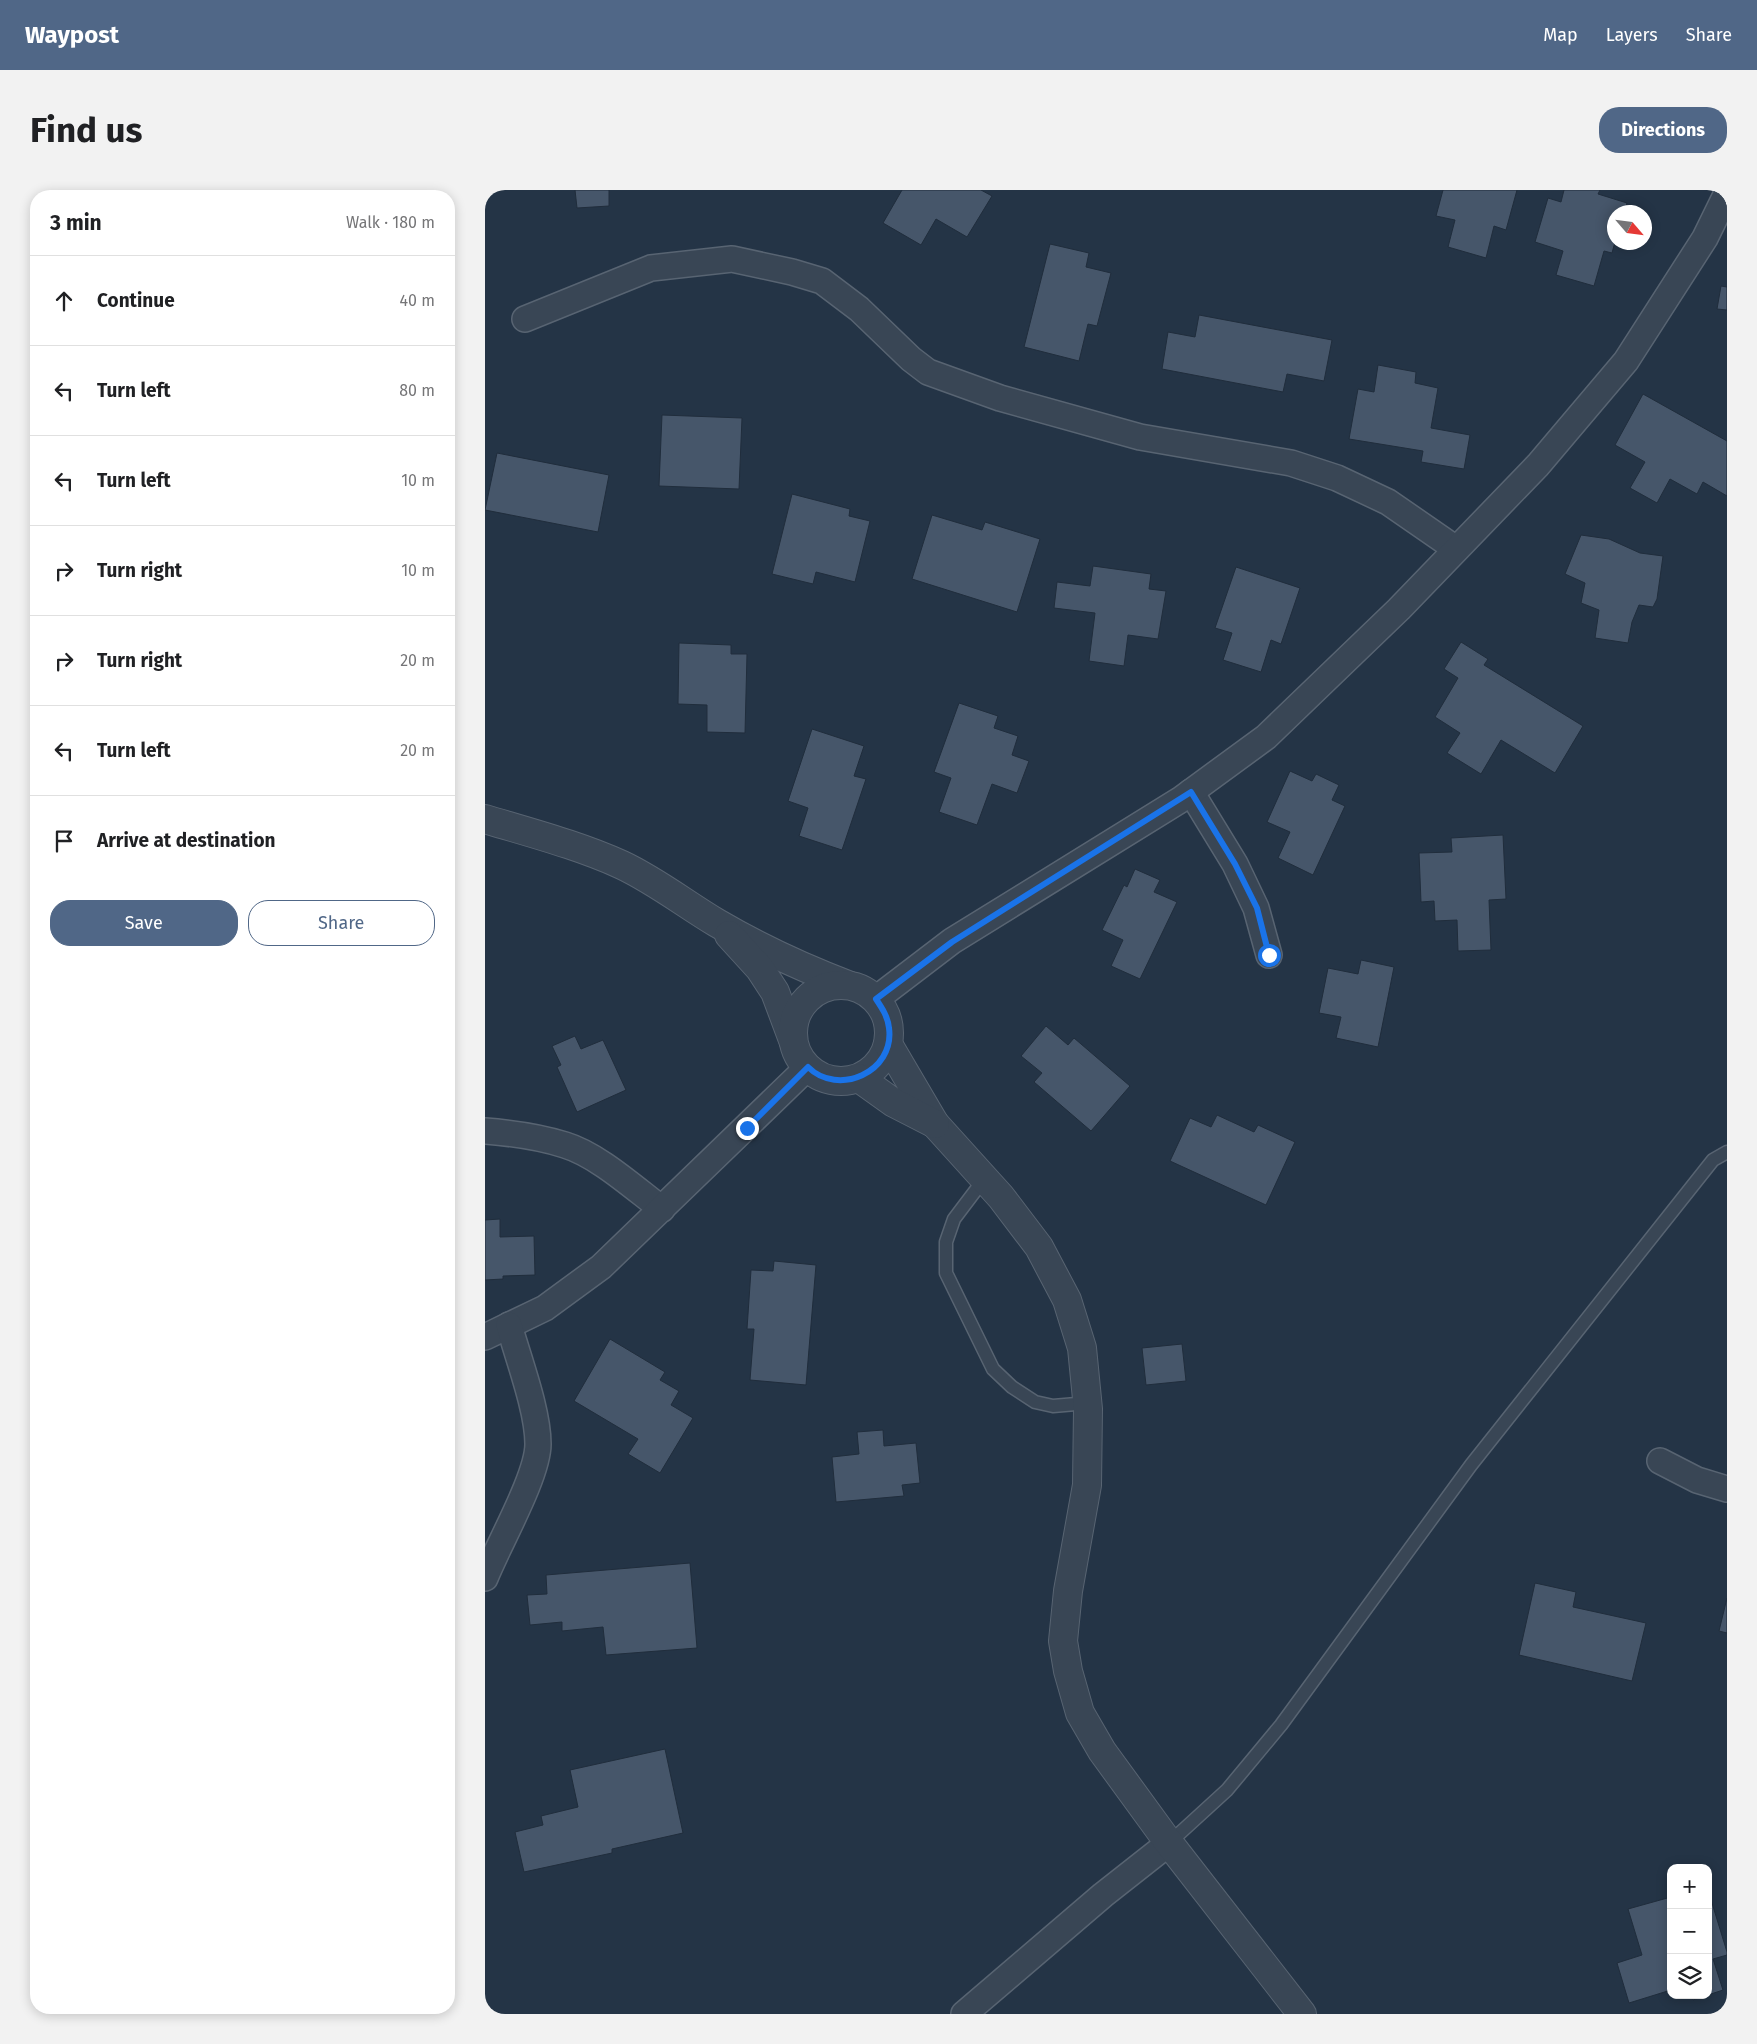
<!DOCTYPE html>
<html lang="en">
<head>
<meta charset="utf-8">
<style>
	:root { --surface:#fff; --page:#f2f2f2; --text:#202124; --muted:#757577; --line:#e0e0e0; --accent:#506787 }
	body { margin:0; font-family:"Fira Sans",sans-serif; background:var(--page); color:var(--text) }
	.controls { position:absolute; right:15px; bottom:15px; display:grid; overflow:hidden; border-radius:10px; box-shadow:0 2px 12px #0003 }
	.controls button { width:45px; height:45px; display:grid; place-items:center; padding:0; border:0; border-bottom:1px solid var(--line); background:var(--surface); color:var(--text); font:25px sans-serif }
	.compass { position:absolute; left:1122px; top:15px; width:45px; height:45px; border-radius:50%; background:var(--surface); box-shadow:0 2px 12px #0003; rotate:118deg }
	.stop { position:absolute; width:15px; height:15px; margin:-11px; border:4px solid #1a73e8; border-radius:50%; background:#fff }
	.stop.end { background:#1a73e8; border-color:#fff; box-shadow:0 1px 5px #0008 }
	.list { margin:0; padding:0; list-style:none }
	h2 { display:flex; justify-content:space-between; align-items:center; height:65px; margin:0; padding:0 20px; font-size:21px }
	h2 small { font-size:16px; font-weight:400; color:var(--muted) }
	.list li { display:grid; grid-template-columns:32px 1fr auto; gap:15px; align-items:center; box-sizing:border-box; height:90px; padding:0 20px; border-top:1px solid var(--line) }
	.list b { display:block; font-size:19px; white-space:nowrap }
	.list em { font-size:16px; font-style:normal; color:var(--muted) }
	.actions { display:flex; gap:10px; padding:15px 20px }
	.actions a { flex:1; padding:11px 0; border:1px solid var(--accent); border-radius:20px; text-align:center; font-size:18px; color:var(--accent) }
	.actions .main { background:var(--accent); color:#fff }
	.icon { flex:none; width:28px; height:28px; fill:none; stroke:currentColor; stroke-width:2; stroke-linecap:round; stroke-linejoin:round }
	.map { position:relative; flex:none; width:1242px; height:1824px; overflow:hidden; border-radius:20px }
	header { display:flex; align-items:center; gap:30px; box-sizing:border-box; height:70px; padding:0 25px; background:var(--accent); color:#fff }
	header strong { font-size:24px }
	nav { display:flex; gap:28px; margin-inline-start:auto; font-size:18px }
	.intro { display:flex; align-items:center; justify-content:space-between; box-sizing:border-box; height:120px; padding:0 30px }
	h1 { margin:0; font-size:35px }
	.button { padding:12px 22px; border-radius:20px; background:var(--accent); color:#fff; font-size:18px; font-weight:700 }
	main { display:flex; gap:30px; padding:0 30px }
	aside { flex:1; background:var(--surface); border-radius:20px; box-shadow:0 2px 12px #0003 }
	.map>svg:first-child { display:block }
</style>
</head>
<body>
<header>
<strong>Waypost</strong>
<nav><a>Map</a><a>Layers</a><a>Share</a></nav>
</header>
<div class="intro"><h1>Find us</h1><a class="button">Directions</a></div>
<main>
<aside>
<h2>3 min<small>Walk · 180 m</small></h2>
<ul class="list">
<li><svg class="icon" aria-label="ahead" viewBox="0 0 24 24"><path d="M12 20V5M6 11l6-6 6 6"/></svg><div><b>Continue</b></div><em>40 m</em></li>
<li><svg class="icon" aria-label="left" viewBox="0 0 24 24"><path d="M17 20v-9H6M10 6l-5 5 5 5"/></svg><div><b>Turn left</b></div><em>80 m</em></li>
<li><svg class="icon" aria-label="left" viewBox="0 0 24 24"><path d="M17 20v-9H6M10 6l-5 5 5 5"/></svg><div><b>Turn left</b></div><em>10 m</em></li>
<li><svg class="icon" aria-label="right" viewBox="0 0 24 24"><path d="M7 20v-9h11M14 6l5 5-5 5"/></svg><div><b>Turn right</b></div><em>10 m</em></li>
<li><svg class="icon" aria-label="right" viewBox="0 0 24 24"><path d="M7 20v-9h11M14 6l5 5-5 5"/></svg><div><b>Turn right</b></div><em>20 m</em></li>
<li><svg class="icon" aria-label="left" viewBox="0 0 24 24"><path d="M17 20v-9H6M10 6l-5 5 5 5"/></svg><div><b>Turn left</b></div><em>20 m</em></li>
<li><svg class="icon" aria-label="arrive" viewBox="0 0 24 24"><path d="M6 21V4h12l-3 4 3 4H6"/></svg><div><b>Arrive at destination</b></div></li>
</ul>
<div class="actions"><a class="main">Save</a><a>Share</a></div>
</aside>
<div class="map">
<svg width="1242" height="1824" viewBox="0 0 1242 1824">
	<rect width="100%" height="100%" fill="#243446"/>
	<g fill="#46566a" stroke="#202d3c">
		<polygon points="90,0 124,0 124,16 92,18"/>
		<polygon points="417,0 496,0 507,6 482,47 451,29 436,55 398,33"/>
		<polygon points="958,0 1032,0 1021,40 1009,36 1001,68 963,57 970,30 951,26"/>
		<polygon points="1079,0 1115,0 1113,4 1142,13 1139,22 1130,22 1130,52 1127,63 1119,61 1109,96 1071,85 1078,61 1050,52 1063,8 1076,12"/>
		<polygon points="565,54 604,63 601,77 626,83 612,136 603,134 594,171 539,157"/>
		<polygon points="1236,96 1242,97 1242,120 1232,119"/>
		<polygon points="714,125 847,150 839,191 802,184 798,202 677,179 683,142 710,147"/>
		<polygon points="893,175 931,182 930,193 953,198 946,238 985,245 979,279 936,272 938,261 864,249 873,199 889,202"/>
		<polygon points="1158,204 1242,251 1242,306 1218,292 1212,304 1185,289 1172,313 1145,298 1160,272 1130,255"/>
		<polygon points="177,225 257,228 254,299 174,296"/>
		<polygon points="12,263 124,285 113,342 0,320"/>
		<polygon points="307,304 365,319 364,326 385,331 370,392 331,382 328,394 287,384"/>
		<polygon points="447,325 497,340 500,332 555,349 532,422 427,389"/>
		<polygon points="1096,345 1124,349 1155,363 1178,366 1172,409 1168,417 1154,415 1147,432 1143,453 1110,448 1114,420 1096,413 1100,393 1080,384"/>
		<polygon points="608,376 666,384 664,399 681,401 673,449 643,445 639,476 604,471 610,423 569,418 572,392 605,396"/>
		<polygon points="751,377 815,398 796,454 786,450 776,482 738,470 747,443 730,438"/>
		<polygon points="976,452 1003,469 999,475 1098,536 1070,583 1016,550 996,584 962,563 975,543 950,527 973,488 959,479"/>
		<polygon points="194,453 246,455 246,464 262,464 260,543 222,542 222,515 193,514"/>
		<polygon points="474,513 513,526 509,538 533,546 527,565 544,571 532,603 507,594 492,635 454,622 466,588 449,582"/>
		<polygon points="327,539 379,556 369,586 381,589 357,660 314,646 323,618 303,611"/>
		<polygon points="805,581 827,591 831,584 854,595 847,610 860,616 828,685 793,668 805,642 782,632"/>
		<polygon points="1018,645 1021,709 1004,710 1006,760 973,761 972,730 950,731 949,711 936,712 934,663 967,662 966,648"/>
		<polygon points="650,679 675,690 669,702 692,712 655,789 626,776 638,750 617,740 639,695 642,697"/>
		<polygon points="876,770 909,777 893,857 851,848 856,827 834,823 843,778 873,784"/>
		<polygon points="561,836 583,855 589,848 645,896 606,941 549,892 557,883 536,866"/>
		<polygon points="90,846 96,859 118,850 141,900 92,922 72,877 76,875 67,856"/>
		<polygon points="732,925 769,942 773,935 810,952 781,1015 685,971 705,928 726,937"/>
		<polygon points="15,1029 15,1047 49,1046 50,1085 18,1086 18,1089 0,1090 0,1030"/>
		<polygon points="289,1071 331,1075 321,1195 265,1190 269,1139 262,1139 266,1080 288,1081"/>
		<polygon points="125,1149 180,1182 175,1190 194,1201 186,1215 208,1228 175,1283 143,1264 153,1249 89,1211"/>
		<polygon points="697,1154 701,1191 661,1195 657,1158"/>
		<polygon points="398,1240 399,1256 431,1253 435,1293 417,1295 419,1306 351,1312 347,1267 374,1264 372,1242"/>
		<polygon points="205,1373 212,1458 121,1465 118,1437 77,1441 77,1432 45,1435 42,1405 62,1404 61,1385"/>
		<polygon points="1050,1393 1091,1402 1088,1417 1161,1433 1147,1491 1034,1465"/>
		<polygon points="1242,1408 1242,1443 1234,1441"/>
		<polygon points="180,1559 198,1643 127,1659 127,1663 39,1682 30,1642 58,1635 56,1626 93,1617 85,1580"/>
		<polygon points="1223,1700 1242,1762 1242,1765 1228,1769 1238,1800 1223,1805"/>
		<polygon points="1186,1707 1186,1800 1144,1813 1132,1773 1157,1765 1143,1719"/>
		<polygon points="1206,1805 1223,1805 1208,1810"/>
	</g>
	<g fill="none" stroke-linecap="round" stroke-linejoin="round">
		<defs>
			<g id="service">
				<polyline points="500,988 469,1029 461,1052 461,1083 508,1179 527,1197 550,1212 568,1216 603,1213"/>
				<polyline points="684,1653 742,1600 796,1535 986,1275 1228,970 1242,962"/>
			</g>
			<g id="minor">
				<polyline points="40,129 166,78 247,69 307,82 337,91 374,119 426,169 443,182 515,208 655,247 806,273 852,288 903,312 971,359"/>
				<polyline points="706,602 750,674 771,718 784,765"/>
				<polyline points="391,809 467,751 695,610 781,547 914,419 1053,275 1141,171 1220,48 1242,3"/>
				<path d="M0,941C26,943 55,947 80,955C113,965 149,998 177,1019"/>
				<polyline points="0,1147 60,1118 116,1077 323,877"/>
				<polyline points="1175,1271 1212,1290 1242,1299"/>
				<path d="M0,1388C13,1355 53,1286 53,1254C53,1220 33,1168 24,1135"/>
				<polyline points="479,1824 618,1705 684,1653"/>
			</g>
			<g id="tertiary">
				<path d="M0,629C46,643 93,655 137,675C171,691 200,714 232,733C273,757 318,778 363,795"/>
				<polyline points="244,745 275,779 290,802 308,850"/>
				<circle cx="356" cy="843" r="48"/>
				<polyline points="403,854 450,934 516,1007 554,1057 582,1110 597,1158 603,1219 602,1295 583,1401 578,1451 583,1481 595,1523 617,1561 684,1653 817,1824"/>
				<polyline points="374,888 409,913 450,934"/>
			</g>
		</defs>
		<use href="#service" stroke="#586472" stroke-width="15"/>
		<use href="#minor" stroke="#586472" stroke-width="28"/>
		<use href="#tertiary" stroke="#586472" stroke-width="30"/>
		<use href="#service" stroke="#394655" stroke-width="12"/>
		<use href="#minor" stroke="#394655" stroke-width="25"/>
		<use href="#tertiary" stroke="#394655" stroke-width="28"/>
	</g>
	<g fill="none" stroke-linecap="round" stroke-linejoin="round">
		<path stroke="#1a73e8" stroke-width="6" d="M262,938L323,877C353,907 410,882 404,838C403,827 397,818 391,809L467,752L706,602L750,674L772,718L784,765"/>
	</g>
</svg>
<div class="controls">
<button>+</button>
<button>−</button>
<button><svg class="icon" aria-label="layers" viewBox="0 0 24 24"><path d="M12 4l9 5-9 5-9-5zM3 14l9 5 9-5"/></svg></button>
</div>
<svg class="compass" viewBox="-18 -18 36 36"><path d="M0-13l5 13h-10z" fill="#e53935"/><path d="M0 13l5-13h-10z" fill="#757577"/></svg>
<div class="stop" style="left:784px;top:765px"></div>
<div class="stop end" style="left:262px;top:938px"></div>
</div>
</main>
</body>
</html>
